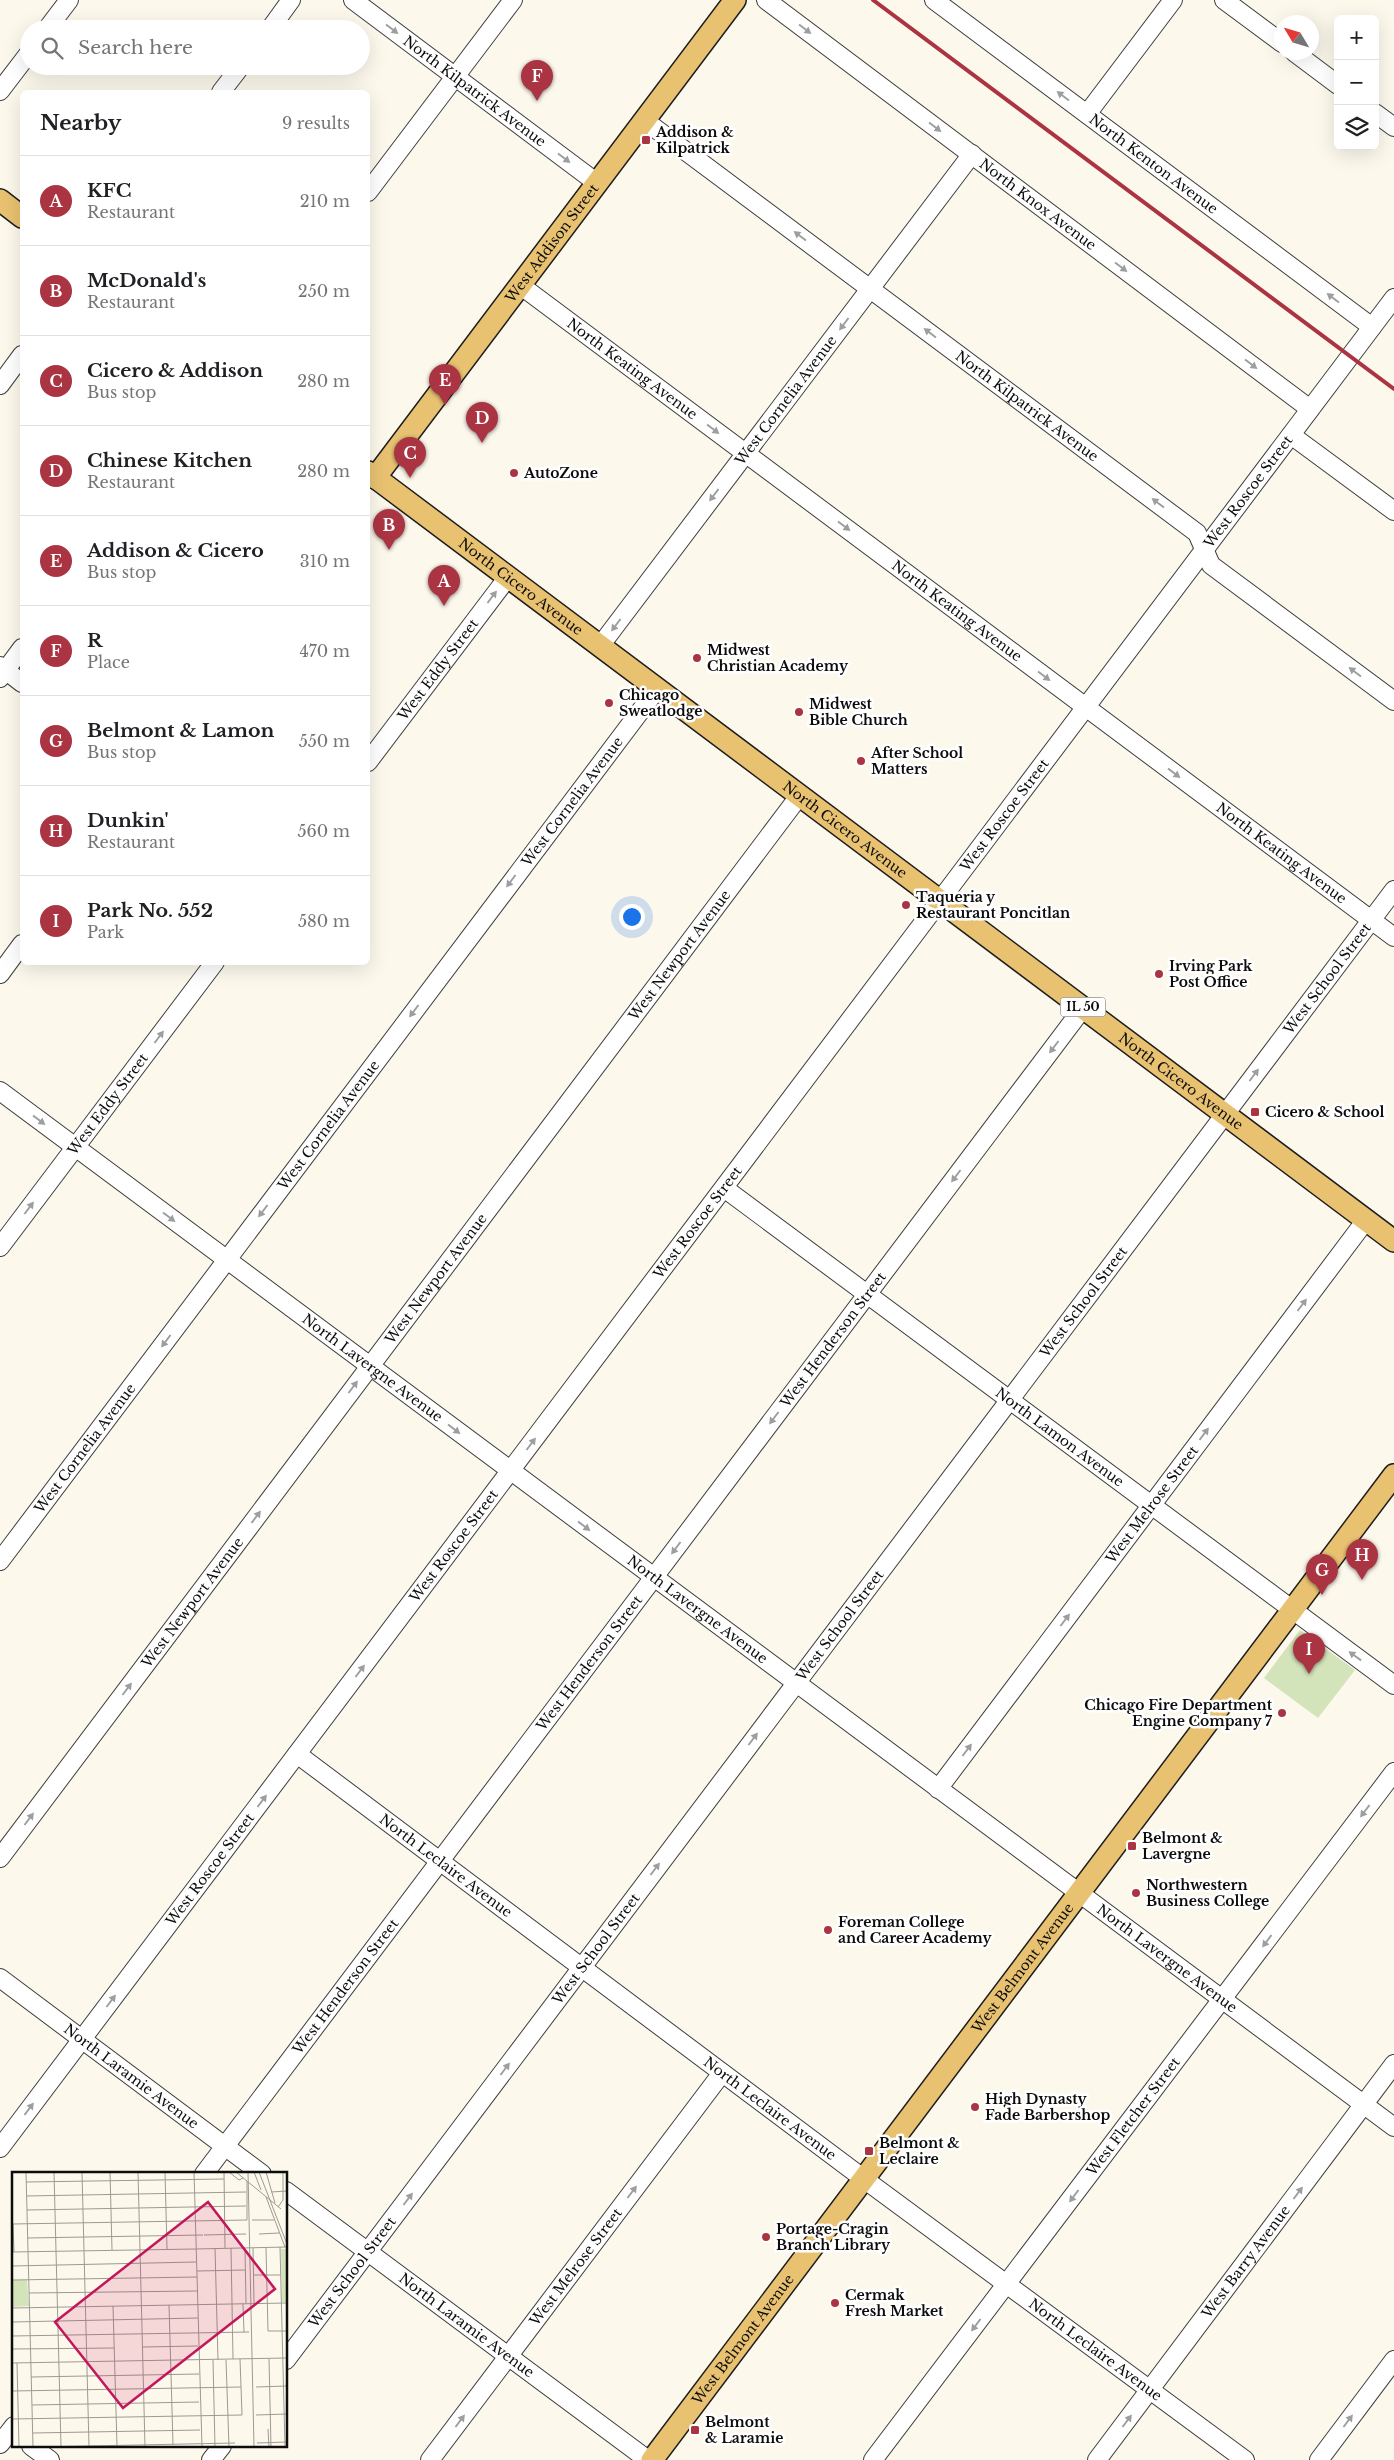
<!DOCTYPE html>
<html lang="en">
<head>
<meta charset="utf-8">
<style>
	:root { --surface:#fff; --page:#f6f6f6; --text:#202124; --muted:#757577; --line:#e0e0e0; --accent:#ab3443 }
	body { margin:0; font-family:"Libre Baskerville",serif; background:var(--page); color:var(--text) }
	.controls { position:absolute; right:15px; top:15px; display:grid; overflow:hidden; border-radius:8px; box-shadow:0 5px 20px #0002 }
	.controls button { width:45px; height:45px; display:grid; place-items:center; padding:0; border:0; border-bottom:1px solid var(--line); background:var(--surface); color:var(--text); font:25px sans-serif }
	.compass { position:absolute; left:1274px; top:15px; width:45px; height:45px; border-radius:50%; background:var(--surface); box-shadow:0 5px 20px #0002; rotate:308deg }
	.you { position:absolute; left:631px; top:916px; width:18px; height:18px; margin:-12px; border:4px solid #fff; border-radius:50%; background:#1a73e8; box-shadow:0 0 0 8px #1a73e833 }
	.badge { display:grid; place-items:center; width:32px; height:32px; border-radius:50%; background:var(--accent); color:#fff; font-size:16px; font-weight:700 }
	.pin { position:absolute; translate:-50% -41px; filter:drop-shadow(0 1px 2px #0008) }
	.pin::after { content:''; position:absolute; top:26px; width:18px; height:15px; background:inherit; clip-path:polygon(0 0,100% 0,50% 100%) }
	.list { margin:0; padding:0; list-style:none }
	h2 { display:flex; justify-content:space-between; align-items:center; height:65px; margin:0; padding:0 20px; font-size:21px }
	h2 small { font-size:16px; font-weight:400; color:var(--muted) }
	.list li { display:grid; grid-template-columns:32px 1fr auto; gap:15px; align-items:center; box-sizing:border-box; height:90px; padding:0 20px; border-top:1px solid var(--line) }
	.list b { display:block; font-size:19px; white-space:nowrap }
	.list p { margin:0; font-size:16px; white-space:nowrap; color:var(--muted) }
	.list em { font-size:16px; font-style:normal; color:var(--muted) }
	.icon { flex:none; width:28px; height:28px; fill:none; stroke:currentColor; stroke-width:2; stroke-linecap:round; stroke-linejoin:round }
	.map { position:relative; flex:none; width:1394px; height:2460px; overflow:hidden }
	.search { position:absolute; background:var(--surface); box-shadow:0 5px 20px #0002; left:20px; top:20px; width:350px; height:55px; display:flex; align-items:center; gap:12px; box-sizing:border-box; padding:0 18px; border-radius:28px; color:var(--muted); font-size:19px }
	.panel { position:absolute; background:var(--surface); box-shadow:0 5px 20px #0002; left:20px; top:90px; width:350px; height:875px; border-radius:8px }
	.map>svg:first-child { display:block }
</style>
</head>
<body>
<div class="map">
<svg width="1394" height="2460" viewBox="0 0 1394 2460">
	<rect width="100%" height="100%" fill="#fdf8ec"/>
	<polygon fill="#d3e3ba" points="1300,1630 1355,1670 1318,1718 1264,1678"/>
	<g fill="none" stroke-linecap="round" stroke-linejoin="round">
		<defs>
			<g id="minor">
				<path id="s1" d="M353,0L597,183"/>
				<path id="s2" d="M766,0L1310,409"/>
				<path id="s3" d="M934,0L1372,327"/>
				<polyline points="1224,0 1282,43"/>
				<polyline points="47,29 69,0"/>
				<polyline points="270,29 291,0"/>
				<polyline points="1294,52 1338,85"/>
				<polyline points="0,91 29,53"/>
				<polyline points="221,92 241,66"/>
				<polyline points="1375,113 1394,127"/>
				<polyline points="1087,114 1173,0"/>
				<path id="s4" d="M644,120L1197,533L1211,565L1394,701"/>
				<polyline points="368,192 513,0"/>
				<path id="s5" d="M520,285L1394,937"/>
				<polyline points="0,385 22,355"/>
				<polyline points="1291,435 1394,511"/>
				<path id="s6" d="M600,646L972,154"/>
				<polyline points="0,666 22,683"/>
				<polyline points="0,678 22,648"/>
				<path id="s7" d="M368,762L508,577"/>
				<polyline points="0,974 22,944"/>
				<path id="s8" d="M0,1091L1394,2127"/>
				<path id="s9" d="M724,1188L1394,1685"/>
				<path id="s10" d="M0,1247L215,962"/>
				<path id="s11" d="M0,1561L657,689"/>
				<path id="s12" d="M297,1754L864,2179L1245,2460"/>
				<path id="s13" d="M938,1789L1366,1220"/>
				<path id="s14" d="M0,1858L800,795"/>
				<path id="s15" d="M0,1978L262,2174"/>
				<path id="s16" d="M0,2148L1394,298"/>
				<path id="s17" d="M204,2174L1083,1008"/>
				<path id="s18" d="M286,2191L648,2460"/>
				<path id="s19" d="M286,2360L1394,890"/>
				<polyline points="0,2444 14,2426"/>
				<polyline points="31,2446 50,2460"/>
				<polyline points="211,2460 222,2446"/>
				<path id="s20" d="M430,2460L722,2073"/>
				<path id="s21" d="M873,2460L1394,1772"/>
				<path id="s22" d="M1097,2460L1394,2064"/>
				<polyline points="1319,2460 1394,2360"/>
			</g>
			<g id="major">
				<polyline points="0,200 22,217"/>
				<path id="s23" d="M368,472L1394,1241"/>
				<path id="s24" d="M375,478L735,0"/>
				<path id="s25" d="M652,2460L1394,1475"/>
			</g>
		</defs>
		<use href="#minor" stroke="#3f3f3f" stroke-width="20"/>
		<use href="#major" stroke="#1d1d1d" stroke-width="24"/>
		<use href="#minor" stroke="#fff" stroke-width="18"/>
		<use href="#major" stroke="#e8c271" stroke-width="21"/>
		<polyline stroke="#ab3443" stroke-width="4" points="873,0 1394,389"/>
	</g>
	<defs><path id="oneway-solid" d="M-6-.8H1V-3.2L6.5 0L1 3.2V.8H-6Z" transform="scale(1.25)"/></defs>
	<g fill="#9e9e9e">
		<use href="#oneway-solid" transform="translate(392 29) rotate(37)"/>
		<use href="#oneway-solid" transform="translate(805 29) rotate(37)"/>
		<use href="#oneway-solid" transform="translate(1063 96) rotate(-143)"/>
		<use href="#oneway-solid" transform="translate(935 127) rotate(37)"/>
		<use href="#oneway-solid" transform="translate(564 158) rotate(37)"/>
		<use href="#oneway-solid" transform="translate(800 236) rotate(-143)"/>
		<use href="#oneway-solid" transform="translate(1121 267) rotate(37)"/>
		<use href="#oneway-solid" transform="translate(1333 298) rotate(-143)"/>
		<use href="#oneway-solid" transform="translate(844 324) rotate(127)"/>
		<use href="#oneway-solid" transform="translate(930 333) rotate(-143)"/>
		<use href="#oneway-solid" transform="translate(1251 364) rotate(37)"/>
		<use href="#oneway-solid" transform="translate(713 429) rotate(37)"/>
		<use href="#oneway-solid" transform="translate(714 495) rotate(127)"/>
		<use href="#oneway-solid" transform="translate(1158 503) rotate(-143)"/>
		<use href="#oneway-solid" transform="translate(844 526) rotate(37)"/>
		<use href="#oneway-solid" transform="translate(492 597) rotate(-53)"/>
		<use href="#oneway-solid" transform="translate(616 625) rotate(127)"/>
		<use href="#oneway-solid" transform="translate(1355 672) rotate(-143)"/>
		<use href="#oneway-solid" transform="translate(1044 676) rotate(37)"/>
		<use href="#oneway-solid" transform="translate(1174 773) rotate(37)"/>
		<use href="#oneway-solid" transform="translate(511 881) rotate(127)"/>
		<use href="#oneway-solid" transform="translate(414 1011) rotate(127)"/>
		<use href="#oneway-solid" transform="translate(159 1037) rotate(-53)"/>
		<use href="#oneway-solid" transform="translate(1054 1047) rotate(127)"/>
		<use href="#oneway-solid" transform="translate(1254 1075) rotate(-53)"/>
		<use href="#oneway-solid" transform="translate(39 1120) rotate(37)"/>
		<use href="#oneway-solid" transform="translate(956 1176) rotate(127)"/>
		<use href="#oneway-solid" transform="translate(29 1208) rotate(-53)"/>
		<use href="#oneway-solid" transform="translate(263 1211) rotate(127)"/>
		<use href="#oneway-solid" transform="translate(169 1217) rotate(37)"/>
		<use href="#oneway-solid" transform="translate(1302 1305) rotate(-53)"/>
		<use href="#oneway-solid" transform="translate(166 1341) rotate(127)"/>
		<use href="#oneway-solid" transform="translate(353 1387) rotate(-53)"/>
		<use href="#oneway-solid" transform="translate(774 1418) rotate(127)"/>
		<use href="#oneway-solid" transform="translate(454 1429) rotate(37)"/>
		<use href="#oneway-solid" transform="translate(1204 1434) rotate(-53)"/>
		<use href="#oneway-solid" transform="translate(531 1444) rotate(-53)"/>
		<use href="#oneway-solid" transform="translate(256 1517) rotate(-53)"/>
		<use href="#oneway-solid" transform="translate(584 1526) rotate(37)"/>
		<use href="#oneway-solid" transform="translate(676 1548) rotate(127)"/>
		<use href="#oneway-solid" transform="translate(1065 1620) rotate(-53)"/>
		<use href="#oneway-solid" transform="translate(1355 1656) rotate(-144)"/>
		<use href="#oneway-solid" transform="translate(360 1671) rotate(-53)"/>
		<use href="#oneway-solid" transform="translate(127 1689) rotate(-53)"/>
		<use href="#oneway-solid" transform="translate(753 1739) rotate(-53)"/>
		<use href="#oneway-solid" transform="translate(967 1750) rotate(-53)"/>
		<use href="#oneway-solid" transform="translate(262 1801) rotate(-53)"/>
		<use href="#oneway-solid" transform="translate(1365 1811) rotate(127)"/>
		<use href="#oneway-solid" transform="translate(29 1819) rotate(-53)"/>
		<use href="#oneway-solid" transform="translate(655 1869) rotate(-53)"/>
		<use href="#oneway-solid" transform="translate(1267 1941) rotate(127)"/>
		<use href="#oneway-solid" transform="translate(111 2001) rotate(-53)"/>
		<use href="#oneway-solid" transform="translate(505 2069) rotate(-53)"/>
		<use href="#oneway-solid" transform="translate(29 2109) rotate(-53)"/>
		<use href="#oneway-solid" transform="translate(632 2192) rotate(-53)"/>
		<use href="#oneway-solid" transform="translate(1298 2193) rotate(-53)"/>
		<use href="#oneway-solid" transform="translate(1074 2196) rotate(127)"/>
		<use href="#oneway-solid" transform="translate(408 2199) rotate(-53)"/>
		<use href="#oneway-solid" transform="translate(976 2325) rotate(127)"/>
		<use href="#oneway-solid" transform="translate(460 2421) rotate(-53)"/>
		<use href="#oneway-solid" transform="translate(1127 2421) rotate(-53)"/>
		<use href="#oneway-solid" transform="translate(1348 2421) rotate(-53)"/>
	</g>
	<g fill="#ab3443" stroke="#fff" stroke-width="2">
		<rect x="641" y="135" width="10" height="10" rx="2.5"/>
		<circle cx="514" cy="473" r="5"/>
		<circle cx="697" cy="658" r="5"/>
		<circle cx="609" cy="703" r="5"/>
		<circle cx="799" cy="712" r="5"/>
		<circle cx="861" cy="761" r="5"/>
		<circle cx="906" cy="905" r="5"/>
		<circle cx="1159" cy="974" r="5"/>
		<rect x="1250" y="1107" width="10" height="10" rx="2.5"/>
		<circle cx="1282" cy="1713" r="5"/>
		<rect x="1127" y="1841" width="10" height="10" rx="2.5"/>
		<circle cx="1136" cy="1893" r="5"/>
		<circle cx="828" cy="1930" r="5"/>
		<circle cx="975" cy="2107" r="5"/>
		<rect x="864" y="2146" width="10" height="10" rx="2.5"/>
		<circle cx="766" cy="2237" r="5"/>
		<circle cx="835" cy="2303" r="5"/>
		<rect x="690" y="2425" width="10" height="10" rx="2.5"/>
	</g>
	<g text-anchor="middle" stroke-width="5" stroke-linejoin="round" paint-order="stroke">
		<rect fill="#fff" stroke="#555" stroke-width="1" x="1060.5" y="997.5" width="45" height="19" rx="4"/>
		<g font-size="12" font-weight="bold" fill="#0c0c0c">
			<text x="1083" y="1011">IL 50</text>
		</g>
		<g font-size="14" fill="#0c0c0c" stroke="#fff">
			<text dy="5" stroke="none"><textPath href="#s1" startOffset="152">North Kilpatrick Avenue</textPath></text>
			<text dy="5" stroke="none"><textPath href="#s3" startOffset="274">North Kenton Avenue</textPath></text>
			<text dy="5" stroke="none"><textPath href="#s2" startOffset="340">North Knox Avenue</textPath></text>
			<text dy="5" stroke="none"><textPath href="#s24" startOffset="294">West Addison Street</textPath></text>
			<text dy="5" stroke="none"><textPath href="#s5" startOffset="140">North Keating Avenue</textPath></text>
			<text dy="5" stroke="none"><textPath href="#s6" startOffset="308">West Cornelia Avenue</textPath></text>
			<text dy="5" stroke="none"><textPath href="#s4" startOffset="478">North Kilpatrick Avenue</textPath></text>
			<text dy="5" stroke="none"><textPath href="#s16" startOffset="2074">West Roscoe Street</textPath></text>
			<text dy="5" stroke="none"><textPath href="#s23" startOffset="191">North Cicero Avenue</textPath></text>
			<text dy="5" stroke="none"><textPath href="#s5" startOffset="545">North Keating Avenue</textPath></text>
			<text dy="5" stroke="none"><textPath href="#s7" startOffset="116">West Eddy Street</textPath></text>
			<text dy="5" stroke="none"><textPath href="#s11" startOffset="951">West Cornelia Avenue</textPath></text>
			<text dy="5" stroke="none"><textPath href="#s16" startOffset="1669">West Roscoe Street</textPath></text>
			<text dy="5" stroke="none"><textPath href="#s23" startOffset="596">North Cicero Avenue</textPath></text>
			<text dy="5" stroke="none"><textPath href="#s5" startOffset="950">North Keating Avenue</textPath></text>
			<text dy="5" stroke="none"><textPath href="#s14" startOffset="1130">West Newport Avenue</textPath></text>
			<text dy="5" stroke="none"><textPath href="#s19" startOffset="1730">West School Street</textPath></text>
			<text dy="5" stroke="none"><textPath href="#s23" startOffset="1016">North Cicero Avenue</textPath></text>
			<text dy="5" stroke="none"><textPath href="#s10" startOffset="179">West Eddy Street</textPath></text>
			<text dy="5" stroke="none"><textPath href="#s11" startOffset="546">West Cornelia Avenue</textPath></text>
			<text dy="5" stroke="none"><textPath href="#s16" startOffset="1159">West Roscoe Street</textPath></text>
			<text dy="5" stroke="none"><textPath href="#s14" startOffset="725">West Newport Avenue</textPath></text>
			<text dy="5" stroke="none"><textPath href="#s19" startOffset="1325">West School Street</textPath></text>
			<text dy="5" stroke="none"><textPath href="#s17" startOffset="1045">West Henderson Street</textPath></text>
			<text dy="5" stroke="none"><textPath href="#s8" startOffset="464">North Lavergne Avenue</textPath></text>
			<text dy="5" stroke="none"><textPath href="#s9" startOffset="418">North Lamon Avenue</textPath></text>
			<text dy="5" stroke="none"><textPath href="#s11" startOffset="141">West Cornelia Avenue</textPath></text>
			<text dy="5" stroke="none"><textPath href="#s13" startOffset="356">West Melrose Street</textPath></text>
			<text dy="5" stroke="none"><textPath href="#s16" startOffset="754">West Roscoe Street</textPath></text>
			<text dy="5" stroke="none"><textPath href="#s14" startOffset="320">West Newport Avenue</textPath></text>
			<text dy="5" stroke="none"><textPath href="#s8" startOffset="869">North Lavergne Avenue</textPath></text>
			<text dy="5" stroke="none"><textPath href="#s19" startOffset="920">West School Street</textPath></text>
			<text dy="5" stroke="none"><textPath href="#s17" startOffset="640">West Henderson Street</textPath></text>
			<text dy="5" stroke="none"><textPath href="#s12" startOffset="186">North Leclaire Avenue</textPath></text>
			<text dy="5" stroke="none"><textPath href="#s16" startOffset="349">West Roscoe Street</textPath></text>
			<text dy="5" stroke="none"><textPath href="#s19" startOffset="515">West School Street</textPath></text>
			<text dy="5" stroke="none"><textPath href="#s8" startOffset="1454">North Lavergne Avenue</textPath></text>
			<text dy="5" stroke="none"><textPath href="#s25" startOffset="616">West Belmont Avenue</textPath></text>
			<text dy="5" stroke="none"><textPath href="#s17" startOffset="235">West Henderson Street</textPath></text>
			<text dy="5" stroke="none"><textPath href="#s15" startOffset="164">North Laramie Avenue</textPath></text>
			<text dy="5" stroke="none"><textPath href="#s12" startOffset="591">North Leclaire Avenue</textPath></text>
			<text dy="5" stroke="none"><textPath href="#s21" startOffset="431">West Fletcher Street</textPath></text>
			<text dy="5" stroke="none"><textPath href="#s22" startOffset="248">West Barry Avenue</textPath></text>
			<text dy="5" stroke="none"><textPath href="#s20" startOffset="242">West Melrose Street</textPath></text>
			<text dy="5" stroke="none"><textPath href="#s19" startOffset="110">West School Street</textPath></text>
			<text dy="5" stroke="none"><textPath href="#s18" startOffset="225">North Laramie Avenue</textPath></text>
			<text dy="5" stroke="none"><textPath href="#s25" startOffset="151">West Belmont Avenue</textPath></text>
			<text dy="5" stroke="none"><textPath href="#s12" startOffset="996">North Leclaire Avenue</textPath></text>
		</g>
		<g font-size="14" font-weight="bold" fill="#0c0c0c" stroke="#fff" text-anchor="start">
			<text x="656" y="137">Addison &amp;<tspan x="656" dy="16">Kilpatrick</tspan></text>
			<text x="524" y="478">AutoZone</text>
			<text x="707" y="655">Midwest<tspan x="707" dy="16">Christian Academy</tspan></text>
			<text x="619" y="700">Chicago<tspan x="619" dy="16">Sweatlodge</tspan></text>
			<text x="809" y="709">Midwest<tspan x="809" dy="16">Bible Church</tspan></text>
			<text x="871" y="758">After School<tspan x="871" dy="16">Matters</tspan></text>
			<text x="916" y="902">Taqueria y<tspan x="916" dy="16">Restaurant Poncitlan</tspan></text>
			<text x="1169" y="971">Irving Park<tspan x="1169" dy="16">Post Office</tspan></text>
			<text x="1265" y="1117">Cicero &amp; School</text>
			<text x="1272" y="1710" text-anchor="end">Chicago Fire Department<tspan x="1272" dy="16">Engine Company 7</tspan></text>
			<text x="1142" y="1843">Belmont &amp;<tspan x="1142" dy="16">Lavergne</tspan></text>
			<text x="1146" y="1890">Northwestern<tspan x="1146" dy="16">Business College</tspan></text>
			<text x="838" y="1927">Foreman College<tspan x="838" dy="16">and Career Academy</tspan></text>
			<text x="985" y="2104">High Dynasty<tspan x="985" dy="16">Fade Barbershop</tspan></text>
			<text x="879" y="2148">Belmont &amp;<tspan x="879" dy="16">Leclaire</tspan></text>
			<text x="776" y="2234">Portage-Cragin<tspan x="776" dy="16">Branch Library</tspan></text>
			<text x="845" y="2300">Cermak<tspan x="845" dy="16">Fresh Market</tspan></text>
			<text x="705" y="2427">Belmont<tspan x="705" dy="16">&amp; Laramie</tspan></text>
		</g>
	</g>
	<g transform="translate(12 2172)">
		<rect width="275" height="275" fill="#fdf8ec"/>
		<path d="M269,77H275V130H270ZM0,108H15L17,134L0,135Z" fill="#d3e3ba"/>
		<path fill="none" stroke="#9d9a92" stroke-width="1" d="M14,0L21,275M42,0L49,275M70,0L77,275M98,0L100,78M126,0L133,275M153,0L155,77M182,0L190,275M212,0L213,76M217,0L227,8L231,6M224,0L269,37M236,0L242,275M242,0L249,18M247,0L275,72M254,0L263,31M14,10L212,7M259,20L275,19M14,24L234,20M254,25L273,75M266,35L271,28V0M15,38L234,34M240,48H262M0,52L235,48V9M1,52L2,80M247,62L267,61M192,63L234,62M15,66L191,63M268,75L273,275M203,76L206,188M219,76L221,187M233,76L234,131M241,76L242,131M254,76L256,159H275M184,77L275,75M0,80L184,77M0,94L184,90M185,99L233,98M241,103H269M0,108L185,105M17,121L185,119M231,132L232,160M157,133L161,273M101,134L105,274M0,136L275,131M0,150L186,146M0,164L237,160M130,175L186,174M0,177L102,176M257,187L259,275M201,188L203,275M214,188L217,275M0,191L275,186M5,191L7,275M19,205L187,202M244,215L275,214M0,219L229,215M20,233L187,230M244,243L275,242M0,247L230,243L228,187M256,257L257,275M21,261L188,258M245,271L275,270M27,275L223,271"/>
		<path fill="#c2185b" fill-opacity="0.15" stroke="#c2185b" stroke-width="2.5" d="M196,30L263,117L111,236L43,150Z"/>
		<rect width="275" height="275" fill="none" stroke="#0c0c0c" stroke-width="2.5"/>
	</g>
</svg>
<div class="controls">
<button>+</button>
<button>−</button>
<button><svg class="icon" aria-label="layers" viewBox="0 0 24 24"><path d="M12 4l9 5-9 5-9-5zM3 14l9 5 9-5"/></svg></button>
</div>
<svg class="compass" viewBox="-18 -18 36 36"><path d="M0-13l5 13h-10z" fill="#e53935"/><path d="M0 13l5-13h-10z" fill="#757577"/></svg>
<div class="you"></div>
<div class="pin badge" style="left:444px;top:606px">A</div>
<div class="pin badge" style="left:389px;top:550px">B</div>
<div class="pin badge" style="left:410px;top:478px">C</div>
<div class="pin badge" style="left:482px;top:443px">D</div>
<div class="pin badge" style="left:445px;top:405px">E</div>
<div class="pin badge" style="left:537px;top:101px">F</div>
<div class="pin badge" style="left:1322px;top:1595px">G</div>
<div class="pin badge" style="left:1362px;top:1580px">H</div>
<div class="pin badge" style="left:1309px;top:1674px">I</div>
<div class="search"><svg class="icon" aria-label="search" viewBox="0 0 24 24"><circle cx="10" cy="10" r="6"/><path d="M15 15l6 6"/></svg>Search here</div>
<section class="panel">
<h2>Nearby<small>9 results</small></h2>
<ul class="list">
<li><span class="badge">A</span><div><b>KFC</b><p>Restaurant</p></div><em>210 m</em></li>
<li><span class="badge">B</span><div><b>McDonald's</b><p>Restaurant</p></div><em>250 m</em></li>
<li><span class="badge">C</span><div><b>Cicero &amp; Addison</b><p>Bus stop</p></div><em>280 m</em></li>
<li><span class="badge">D</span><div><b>Chinese Kitchen</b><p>Restaurant</p></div><em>280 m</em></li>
<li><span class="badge">E</span><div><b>Addison &amp; Cicero</b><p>Bus stop</p></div><em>310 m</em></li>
<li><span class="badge">F</span><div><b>R</b><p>Place</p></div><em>470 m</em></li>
<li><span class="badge">G</span><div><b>Belmont &amp; Lamon</b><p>Bus stop</p></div><em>550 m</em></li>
<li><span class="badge">H</span><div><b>Dunkin'</b><p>Restaurant</p></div><em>560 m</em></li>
<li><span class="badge">I</span><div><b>Park No. 552</b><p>Park</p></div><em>580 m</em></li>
</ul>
</section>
</div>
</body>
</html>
